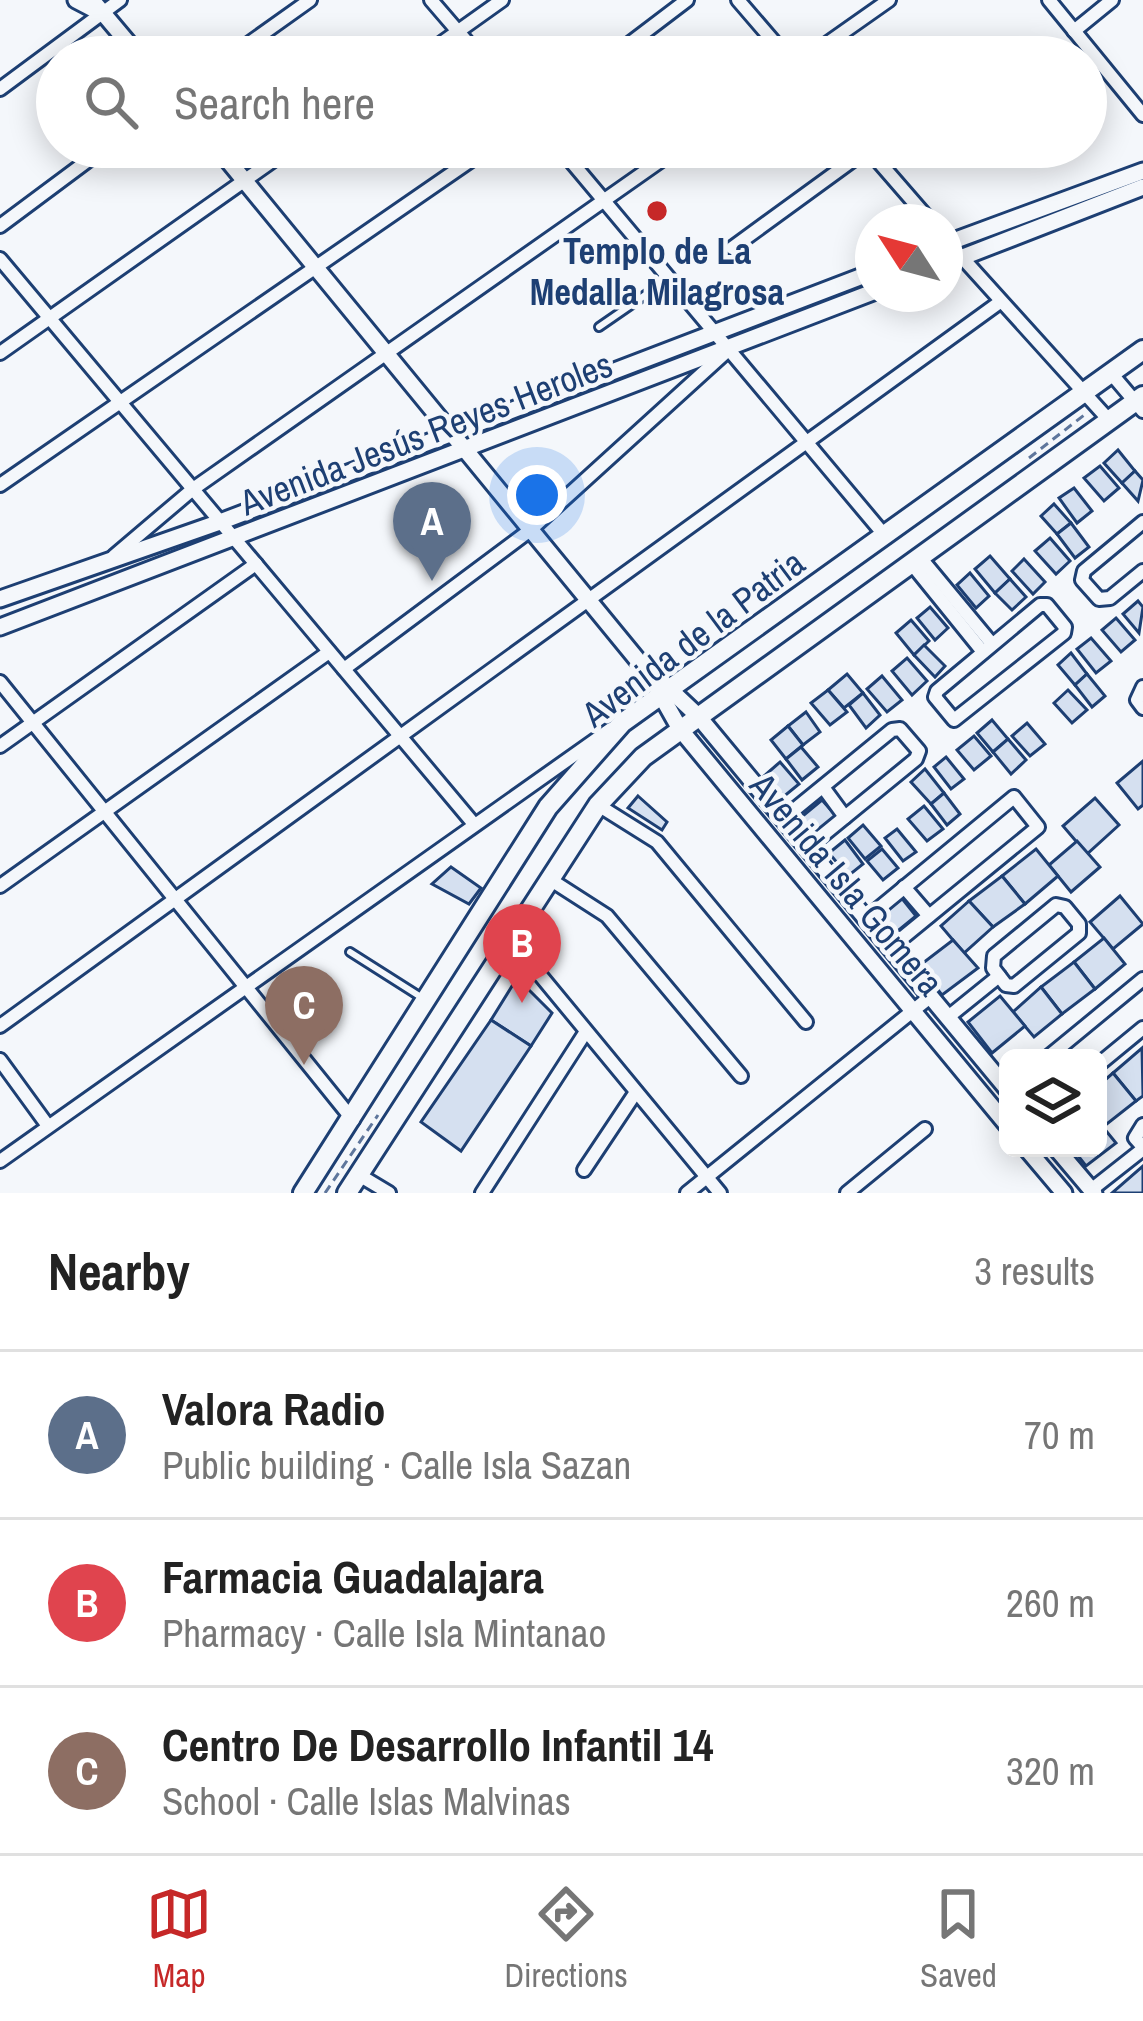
<!DOCTYPE html>
<html lang="en">
<head>
<meta charset="utf-8">
<style>
	:root { --surface:#fff; --page:#f6f6f6; --text:#222; --muted:#767676; --line:#e0e0e0; --accent:#c62828 }
	body { margin:0; font-family:"Archivo Narrow",sans-serif; background:var(--page); color:var(--text) }
	.controls { position:absolute; right:36px; bottom:36px; display:grid; overflow:hidden; border-radius:18px; box-shadow:0 6px 30px #0003 }
	.controls button { width:108px; height:108px; display:grid; place-items:center; padding:0; border:0; border-bottom:3px solid var(--line); background:var(--surface); color:var(--text); font:60px sans-serif }
	.compass { position:absolute; left:855px; top:204px; width:108px; height:108px; border-radius:50%; background:var(--surface); box-shadow:0 6px 30px #0003; rotate:306deg }
	.you { position:absolute; left:537px; top:495px; width:42px; height:42px; margin:-30px; border:9px solid #fff; border-radius:50%; background:#1a73e8; box-shadow:0 0 0 18px #1a73e833 }
	.badge { display:grid; place-items:center; width:78px; height:78px; border-radius:50%; background:var(--accent); color:#fff; font-size:39px; font-weight:700 }
	.pin { position:absolute; translate:-50% -99px; filter:drop-shadow(0 3px 6px #0008) }
	.pin::after { content:''; position:absolute; top:63px; width:42px; height:36px; background:inherit; clip-path:polygon(0 0,100% 0,50% 100%) }
	.list { margin:0; padding:0; list-style:none }
	h2 { display:flex; justify-content:space-between; align-items:center; height:156px; margin:0; padding:0 48px; font-size:51px }
	h2 small { font-size:39px; font-weight:400; color:var(--muted) }
	.list li { display:grid; grid-template-columns:78px 1fr auto; gap:36px; align-items:center; box-sizing:border-box; height:168px; padding:0 48px; border-top:3px solid var(--line) }
	.list b { display:block; font-size:45px; white-space:nowrap }
	.list p { margin:0; font-size:39px; white-space:nowrap; color:var(--muted) }
	.list em { font-size:39px; font-style:normal; color:var(--muted) }
	.icon { flex:none; width:66px; height:66px; fill:none; stroke:currentColor; stroke-width:2; stroke-linecap:round; stroke-linejoin:round }
	.map { position:relative; flex:none; width:1143px; height:1193px; overflow:hidden }
	.search { position:absolute; background:var(--surface); box-shadow:0 6px 30px #0003; left:36px; right:36px; top:36px; height:132px; display:flex; align-items:center; gap:30px; box-sizing:border-box; padding:0 42px; border-radius:66px; color:var(--muted); font-size:45px }
	.sheet { height:660px; background:var(--surface) }
	nav { display:flex; justify-content:space-around; align-items:center; box-sizing:border-box; height:168px; border-top:3px solid var(--line); background:var(--surface); font-size:33px; color:var(--muted) }
	nav a { display:grid; justify-items:center; gap:6px }
	nav .on { color:var(--accent) }
	.map>svg:first-child { display:block }
</style>
</head>
<body>
<div class="map">
<svg width="1143" height="1193" viewBox="0 0 1143 1193">
	<rect width="100%" height="100%" fill="#f4f7fb"/>
	<g fill="#d5e0f0" stroke="#1d3f73" stroke-width="3">
		<polygon points="1118,450 1135,471 1122,483 1104,463"/>
		<polygon points="1100,466 1119,488 1104,501 1084,478"/>
		<polygon points="1135,471 1143,480 1138,501 1122,483"/>
		<polygon points="1074,488 1092,511 1077,523 1059,498"/>
		<polygon points="1054,504 1071,523 1057,534 1041,516"/>
		<polygon points="1071,523 1089,547 1075,558 1057,534"/>
		<polygon points="1050,538 1070,561 1056,574 1035,551"/>
		<polygon points="990,556 1010,579 995,593 975,569"/>
		<polygon points="1024,559 1045,582 1033,594 1012,571"/>
		<polygon points="970,573 989,596 976,608 957,585"/>
		<polygon points="1010,579 1026,597 1012,610 995,593"/>
		<polygon points="1138,601 1143,607 1139,633 1123,614"/>
		<polygon points="930,607 948,628 935,640 917,618"/>
		<polygon points="1116,618 1135,640 1121,652 1102,630"/>
		<polygon points="911,620 929,641 914,655 896,633"/>
		<polygon points="1091,638 1111,661 1096,673 1077,649"/>
		<polygon points="924,645 945,666 935,677 914,655"/>
		<polygon points="1071,653 1087,674 1075,685 1058,665"/>
		<polygon points="907,658 927,681 912,695 892,671"/>
		<polygon points="847,674 863,693 844,708 828,690"/>
		<polygon points="1087,674 1105,696 1092,707 1075,685"/>
		<polygon points="882,676 902,700 887,712 867,689"/>
		<polygon points="828,690 847,712 830,725 811,703"/>
		<polygon points="1068,690 1087,710 1072,723 1054,703"/>
		<polygon points="863,693 880,715 866,728 849,705"/>
		<polygon points="806,712 820,732 803,745 788,726"/>
		<polygon points="992,720 1008,739 993,752 977,733"/>
		<polygon points="1027,723 1045,744 1030,756 1012,736"/>
		<polygon points="788,726 803,745 786,759 771,740"/>
		<polygon points="974,736 991,756 974,770 957,750"/>
		<polygon points="1008,739 1026,760 1011,774 993,752"/>
		<polygon points="801,747 818,767 802,780 786,759"/>
		<polygon points="946,757 964,779 951,789 934,767"/>
		<polygon points="1143,761 1143,805 1138,809 1117,783"/>
		<polygon points="780,762 799,784 782,798 764,776"/>
		<polygon points="925,769 944,793 931,804 911,782"/>
		<polygon points="944,793 960,814 947,825 931,804"/>
		<polygon points="638,796 667,822 662,830 628,808"/>
		<polygon points="1095,798 1119,825 1087,854 1063,826"/>
		<polygon points="822,800 837,817 813,836 799,819"/>
		<polygon points="924,806 943,829 927,841 908,819"/>
		<polygon points="863,825 881,846 865,859 848,838"/>
		<polygon points="897,829 916,852 903,861 885,838"/>
		<polygon points="845,840 863,864 848,876 829,853"/>
		<polygon points="1077,841 1100,867 1071,892 1049,865"/>
		<polygon points="882,849 898,868 883,880 867,861"/>
		<polygon points="1036,849 1058,876 1025,904 1002,876"/>
		<polygon points="451,867 481,888 469,904 432,884"/>
		<polygon points="1002,876 1025,904 993,927 969,901"/>
		<polygon points="900,896 916,916 894,934 877,915"/>
		<polygon points="1120,896 1143,924 1113,949 1090,922"/>
		<polygon points="969,901 993,927 964,953 941,926"/>
		<polygon points="1104,938 1125,964 1095,989 1074,962"/>
		<polygon points="953,940 978,968 942,995 919,966"/>
		<polygon points="1074,962 1095,989 1062,1014 1041,987"/>
		<polygon points="517,978 552,1013 531,1046 491,1020"/>
		<polygon points="1041,987 1062,1014 1034,1037 1013,1012"/>
		<polygon points="1000,996 1025,1026 992,1053 968,1022"/>
		<polygon points="491,1020 531,1046 461,1151 421,1122"/>
		<polygon points="1142,1048 1143,1096 1136,1101 1113,1073"/>
		<polygon points="1113,1073 1136,1101 1103,1127 1098,1121 1098,1086"/>
		<polygon points="1098,1121 1116,1143 1086,1166 1072,1148 1098,1148"/>
		<polygon points="1143,1166 1143,1193 1112,1193"/>
	</g>
	<g fill="none" stroke-linecap="round" stroke-linejoin="round">
		<defs>
			<g id="service">
				<polyline points="599,327 667,280"/>
				<polyline points="350,952 424,999"/>
			</g>
			<g id="minor">
				<polyline points="431,0 480,57"/>
				<polyline points="738,0 787,57"/>
				<polyline points="1049,0 1143,115"/>
				<polyline points="1074,31 1112,0"/>
				<polyline points="230,57 310,0"/>
				<polyline points="422,57 502,0"/>
				<polyline points="612,57 687,0"/>
				<polyline points="808,57 889,0"/>
				<polyline points="0,89 120,0"/>
				<polyline points="559,147 886,537"/>
				<polyline points="866,147 931,222"/>
				<polyline points="0,226 106,147"/>
				<polyline points="732,248 868,149"/>
				<polyline points="958,253 1108,419"/>
				<polyline points="0,259 473,823"/>
				<polyline points="0,353 292,147"/>
				<polyline points="1110,372 1143,411"/>
				<polyline points="0,485 490,147"/>
				<polyline points="1143,522 1084,571 1082,580 1099,599 1110,598 1143,571"/>
				<polyline points="114,556 193,489 680,147"/>
				<polyline points="919,556 992,644"/>
				<polyline points="911,563 983,652"/>
				<polygon points="1040,605 1047,605 1065,627 1064,633 954,720 935,697 937,691"/>
				<polyline points="344,669 529,531 726,352"/>
				<polyline points="0,682 353,1120"/>
				<polyline points="1143,687 1137,700 1143,708"/>
				<polyline points="0,746 256,564"/>
				<polyline points="823,787 845,817"/>
				<polyline points="598,805 657,842 806,1022"/>
				<polyline points="783,819 892,730 900,729 919,751 916,759 807,848"/>
				<polyline points="551,880 607,916 741,1076"/>
				<polyline points="0,886 329,652"/>
				<polyline points="904,887 929,916"/>
				<polygon points="1056,905 1065,907 1079,924 1079,933 1014,986 1006,985 993,968 994,956"/>
				<polyline points="866,919 1014,797 1038,827 890,948"/>
				<polyline points="512,941 720,1193"/>
				<polyline points="947,1018 999,976"/>
				<polyline points="0,1026 1000,302"/>
				<polyline points="1047,1058 1143,979"/>
				<polyline points="0,1060 48,1126"/>
				<polyline points="1098,1065 1143,1028"/>
				<polyline points="1143,1125 1135,1138 1143,1147"/>
				<polyline points="0,1161 611,729"/>
				<polyline points="584,1170 636,1092"/>
				<polyline points="359,1175 389,1193"/>
				<polyline points="1091,1190 1143,1149"/>
				<polyline points="482,1193 585,1033"/>
				<polyline points="687,1193 930,997"/>
				<polyline points="847,1193 925,1129"/>
			</g>
			<g id="tertiary">
				<polyline points="76,0 101,13"/>
				<polyline points="92,0 140,57"/>
				<polyline points="217,147 649,674 680,729 1008,1126"/>
				<polyline points="945,244 1143,171"/>
				<polyline points="945,264 1143,187"/>
				<polyline points="0,599 220,522 873,272"/>
				<polyline points="0,627 873,292"/>
				<polyline points="662,682 698,716 1008,1090"/>
				<polyline points="1026,1148 1064,1193"/>
				<polyline points="1056,1148 1094,1193"/>
			</g>
			<g id="primary">
				<polyline points="303,1193 548,807 622,723 1143,350"/>
				<polyline points="347,1193 598,805 643,757 1143,396"/>
			</g>
		</defs>
		<use href="#service" stroke="#1d3f73" stroke-width="12"/>
		<use href="#minor" stroke="#1d3f73" stroke-width="18"/>
		<use href="#tertiary" stroke="#1d3f73" stroke-width="21"/>
		<use href="#primary" stroke="#1d3f73" stroke-width="24"/>
		<g stroke="#5e769c" stroke-width="3" stroke-dasharray="9 6" stroke-linecap="butt">
			<polyline points="1029,458 1088,412"/>
			<polyline points="325,1193 378,1115"/>
		</g>
		<use href="#service" stroke="#f4f7fb" stroke-width="6"/>
		<use href="#minor" stroke="#f4f7fb" stroke-width="12"/>
		<use href="#tertiary" stroke="#f4f7fb" stroke-width="15"/>
		<use href="#primary" stroke="#f4f7fb" stroke-width="18"/>
	</g>
	<circle fill="#c62828" stroke="#f4f7fb" stroke-width="4.5" cx="657" cy="211" r="12"/>
	<g text-anchor="middle" stroke-width="9" stroke-linejoin="round" paint-order="stroke">
		<g font-size="36" font-weight="bold" fill="#1d3f73" stroke="#f4f7fb">
			<text x="657" y="264">Templo de La<tspan x="657" dy="41">Medalla Milagrosa</tspan></text>
		</g>
		<g font-size="36" fill="#1d3f73" stroke="#f4f7fb">
			<text transform="translate(426 433) rotate(-21)" y="13">Avenida Jesús Reyes Heroles</text>
			<text transform="translate(693 638) rotate(-37)" y="13">Avenida de la Patria</text>
			<text transform="translate(847 884) rotate(50)" y="13">Avenida Isla Gomera</text>
		</g>
	</g>
</svg>
<div class="controls">
<button><svg class="icon" aria-label="layers" viewBox="0 0 24 24"><path d="M12 4l9 5-9 5-9-5zM3 14l9 5 9-5"/></svg></button>
</div>
<svg class="compass" viewBox="-18 -18 36 36"><path d="M0-13l5 13h-10z" fill="#e53935"/><path d="M0 13l5-13h-10z" fill="#767676"/></svg>
<div class="you"></div>
<div class="pin badge" style="left:432px;top:581px;background:#5c6f8a">A</div>
<div class="pin badge" style="left:522px;top:1003px;background:#e0444e">B</div>
<div class="pin badge" style="left:304px;top:1065px;background:#8d6e63">C</div>
<div class="search"><svg class="icon" aria-label="search" viewBox="0 0 24 24"><circle cx="10" cy="10" r="6"/><path d="M15 15l6 6"/></svg>Search here</div>
</div>
<section class="sheet">
<h2>Nearby<small>3 results</small></h2>
<ul class="list">
<li><span class="badge" style="background:#5c6f8a">A</span><div><b>Valora Radio</b><p>Public building · Calle Isla Sazan</p></div><em>70 m</em></li>
<li><span class="badge" style="background:#e0444e">B</span><div><b>Farmacia Guadalajara</b><p>Pharmacy · Calle Isla Mintanao</p></div><em>260 m</em></li>
<li><span class="badge" style="background:#8d6e63">C</span><div><b>Centro De Desarrollo Infantil 14</b><p>School · Calle Islas Malvinas</p></div><em>320 m</em></li>
</ul>
</section>
<nav>
<a class="on"><svg class="icon" aria-label="map" viewBox="0 0 24 24"><path d="M3 6l6-2 6 2 6-2v14l-6 2-6-2-6 2zM9 4v14M15 6v14"/></svg>Map</a>
<a><svg class="icon" aria-label="directions" viewBox="0 0 24 24"><path d="M12 3l9 9-9 9-9-9zM9 14v-3h6M13 9l2 2-2 2"/></svg>Directions</a>
<a><svg class="icon" aria-label="saved" viewBox="0 0 24 24"><path d="M7 4h10v16l-5-4-5 4z"/></svg>Saved</a>
</nav>
</body>
</html>
